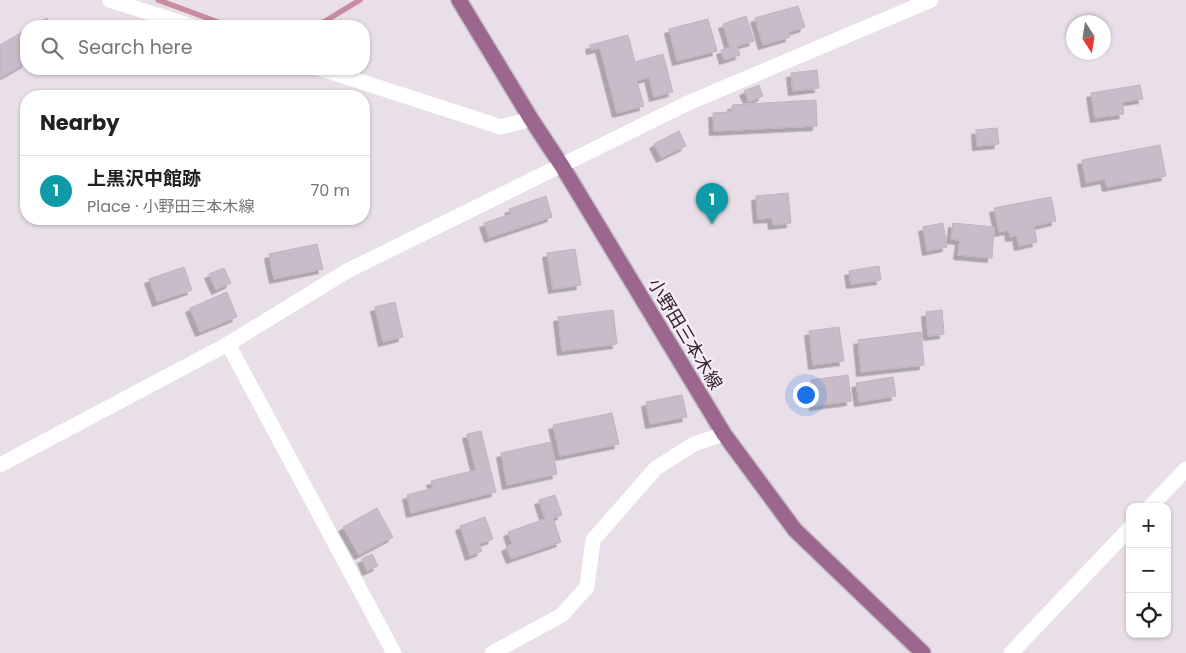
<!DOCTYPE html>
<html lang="en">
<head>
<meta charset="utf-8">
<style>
	:root { --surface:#fff; --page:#f6f6f6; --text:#222; --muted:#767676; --line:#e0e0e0; --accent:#1a73e8 }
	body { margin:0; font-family:Poppins,"Noto Sans JP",sans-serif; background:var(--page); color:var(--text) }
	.controls { position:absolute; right:15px; bottom:15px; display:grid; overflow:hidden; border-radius:10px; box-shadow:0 1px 4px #0004 }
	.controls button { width:45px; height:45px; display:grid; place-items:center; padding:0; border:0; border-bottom:1px solid var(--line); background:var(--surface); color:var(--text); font:25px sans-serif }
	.compass { position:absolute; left:1066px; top:15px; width:45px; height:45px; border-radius:50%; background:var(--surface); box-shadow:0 1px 4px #0004; rotate:168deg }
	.you { position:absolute; left:805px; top:394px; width:18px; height:18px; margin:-12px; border:4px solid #fff; border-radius:50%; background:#1a73e8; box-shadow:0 0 0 8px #1a73e833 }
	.badge { display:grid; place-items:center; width:32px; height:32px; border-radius:50%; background:var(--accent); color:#fff; font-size:16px; font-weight:700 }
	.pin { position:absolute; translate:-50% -41px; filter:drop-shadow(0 1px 2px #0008) }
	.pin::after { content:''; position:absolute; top:26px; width:18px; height:15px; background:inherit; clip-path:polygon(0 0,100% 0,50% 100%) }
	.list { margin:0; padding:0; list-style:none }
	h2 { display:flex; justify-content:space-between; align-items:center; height:65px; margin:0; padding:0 20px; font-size:21px }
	h2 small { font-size:16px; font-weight:400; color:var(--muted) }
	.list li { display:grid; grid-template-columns:32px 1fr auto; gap:15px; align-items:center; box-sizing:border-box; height:70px; padding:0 20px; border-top:1px solid var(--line) }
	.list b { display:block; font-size:19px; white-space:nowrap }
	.list p { margin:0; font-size:16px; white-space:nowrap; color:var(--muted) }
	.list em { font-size:16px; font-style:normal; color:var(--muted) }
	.icon { flex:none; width:28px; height:28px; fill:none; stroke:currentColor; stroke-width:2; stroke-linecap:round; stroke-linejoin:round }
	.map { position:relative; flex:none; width:1186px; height:653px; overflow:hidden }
	.search { position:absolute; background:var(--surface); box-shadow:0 1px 4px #0004; left:20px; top:20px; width:350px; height:55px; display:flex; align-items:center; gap:12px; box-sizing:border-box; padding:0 18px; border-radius:20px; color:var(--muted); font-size:19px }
	.panel { position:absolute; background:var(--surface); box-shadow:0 1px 4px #0004; left:20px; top:90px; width:350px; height:135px; border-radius:20px }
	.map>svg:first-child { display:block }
</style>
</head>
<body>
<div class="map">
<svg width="1186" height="653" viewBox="0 0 1186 653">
	<defs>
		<filter id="shadow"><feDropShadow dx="-4.5" dy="4.5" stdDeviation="0" flood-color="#0004"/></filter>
	</defs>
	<rect width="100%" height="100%" fill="#e9dfe8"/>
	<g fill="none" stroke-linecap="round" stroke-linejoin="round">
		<g stroke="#ca8ba1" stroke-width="5.5">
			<polyline points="158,0 229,26"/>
			<polyline points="317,26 360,0"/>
		</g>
	</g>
	<g fill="#c9bbc8" stroke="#c2b2c0" filter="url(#shadow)">
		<polygon points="798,6 805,27 789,32 790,37 763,45 755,18"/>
		<polygon points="746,16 754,41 737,46 740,55 724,60 721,50 730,47 723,24"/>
		<polygon points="47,18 52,26 33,26"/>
		<polygon points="708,19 717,51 677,61 669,29"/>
		<polygon points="26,30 26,63 0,78 0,45"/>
		<polygon points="628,35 635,62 663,54 673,92 654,97 649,77 637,81 644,106 617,113 600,48 591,50 590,45"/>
		<polygon points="817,70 819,88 793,91 791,73"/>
		<polygon points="759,85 763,96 749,102 744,91"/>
		<polygon points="1140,85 1143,99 1122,102 1124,114 1095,118 1091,93"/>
		<polygon points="816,100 817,126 714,131 713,113 732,112 732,105"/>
		<polygon points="997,128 999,144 977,146 976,130"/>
		<polygon points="679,131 686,146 661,158 654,144"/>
		<polygon points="1160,145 1166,176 1107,187 1105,179 1086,183 1082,160"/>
		<polygon points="788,193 791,223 773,225 772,218 758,219 756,196"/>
		<polygon points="546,196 552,217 489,238 484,223 511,214 509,209"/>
		<polygon points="1051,197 1056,221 1034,226 1037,242 1019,246 1017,236 1010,237 1009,230 999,232 994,208"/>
		<polygon points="943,223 947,247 927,251 923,227"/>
		<polygon points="953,223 994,227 992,258 958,255 960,240 951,239"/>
		<polygon points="317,244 323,269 274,279 269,254"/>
		<polygon points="575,249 581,285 553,289 547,253"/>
		<polygon points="879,266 881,280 851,284 849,271"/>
		<polygon points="184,267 192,290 157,302 149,279"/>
		<polygon points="224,268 231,283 216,290 209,274"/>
		<polygon points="227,292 237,317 200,332 190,308"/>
		<polygon points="395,302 403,337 383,342 375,307"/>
		<polygon points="613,310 617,344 562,351 558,317"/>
		<polygon points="942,310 944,334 928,336 926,312"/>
		<polygon points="839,327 844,361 813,365 809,331"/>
		<polygon points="921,332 924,365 861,372 858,340"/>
		<polygon points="848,375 851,401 814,406 811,380"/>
		<polygon points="893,377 896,396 859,402 856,383"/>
		<polygon points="682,395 687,417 650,424 646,402"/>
		<polygon points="612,413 619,444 560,456 553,425"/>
		<polygon points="481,431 496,492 411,513 407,495 433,488 431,481 476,470 467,434"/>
		<polygon points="551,442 557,474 507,485 501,453"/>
		<polygon points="555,495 562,515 553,518 561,542 511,559 506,547 512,544 508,532 545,519 539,500"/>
		<polygon points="377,508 393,537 359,555 343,527"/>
		<polygon points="485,517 493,539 479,544 482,551 470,556 460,526"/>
		<polygon points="372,554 378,566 367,571 362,559"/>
	</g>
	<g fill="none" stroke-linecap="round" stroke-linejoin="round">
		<defs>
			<polyline id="major" points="459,0 531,119 562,166 724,434 795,530 923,653"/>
		</defs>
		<use href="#major" stroke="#c3bcc2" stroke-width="18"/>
		<g stroke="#fff" stroke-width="15">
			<polyline points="110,0 191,26"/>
			<polyline points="322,69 501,127 531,119"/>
			<polyline points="228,344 394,653"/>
			<polyline points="0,465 228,344 347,271 688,103 931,0"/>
			<polyline points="1150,507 1186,469"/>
			<polyline points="492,653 562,615 587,587 593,540 656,468 694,444 724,434"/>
			<polyline points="1011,653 1130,528"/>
		</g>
		<use href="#major" stroke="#9b678e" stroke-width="15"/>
	</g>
	<g text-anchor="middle" stroke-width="4.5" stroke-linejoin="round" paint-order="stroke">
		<g font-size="18" fill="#372132" stroke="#f6eff6">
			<text transform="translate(685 334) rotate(59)" y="6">小野田三本木線</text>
		</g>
	</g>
</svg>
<div class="controls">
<button>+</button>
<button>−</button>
<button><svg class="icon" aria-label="locate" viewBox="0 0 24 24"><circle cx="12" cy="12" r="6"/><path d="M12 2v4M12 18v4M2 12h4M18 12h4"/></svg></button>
</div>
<svg class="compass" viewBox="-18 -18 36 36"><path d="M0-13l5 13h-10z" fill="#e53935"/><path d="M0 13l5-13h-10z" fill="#767676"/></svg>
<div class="you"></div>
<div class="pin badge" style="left:712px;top:224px;background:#0f9aa8">1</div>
<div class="search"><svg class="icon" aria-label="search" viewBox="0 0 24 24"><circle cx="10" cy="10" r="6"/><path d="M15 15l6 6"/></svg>Search here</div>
<section class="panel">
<h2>Nearby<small></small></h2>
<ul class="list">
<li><span class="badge" style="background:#0f9aa8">1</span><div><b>上黒沢中館跡</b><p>Place · 小野田三本木線</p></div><em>70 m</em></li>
</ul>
</section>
</div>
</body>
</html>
